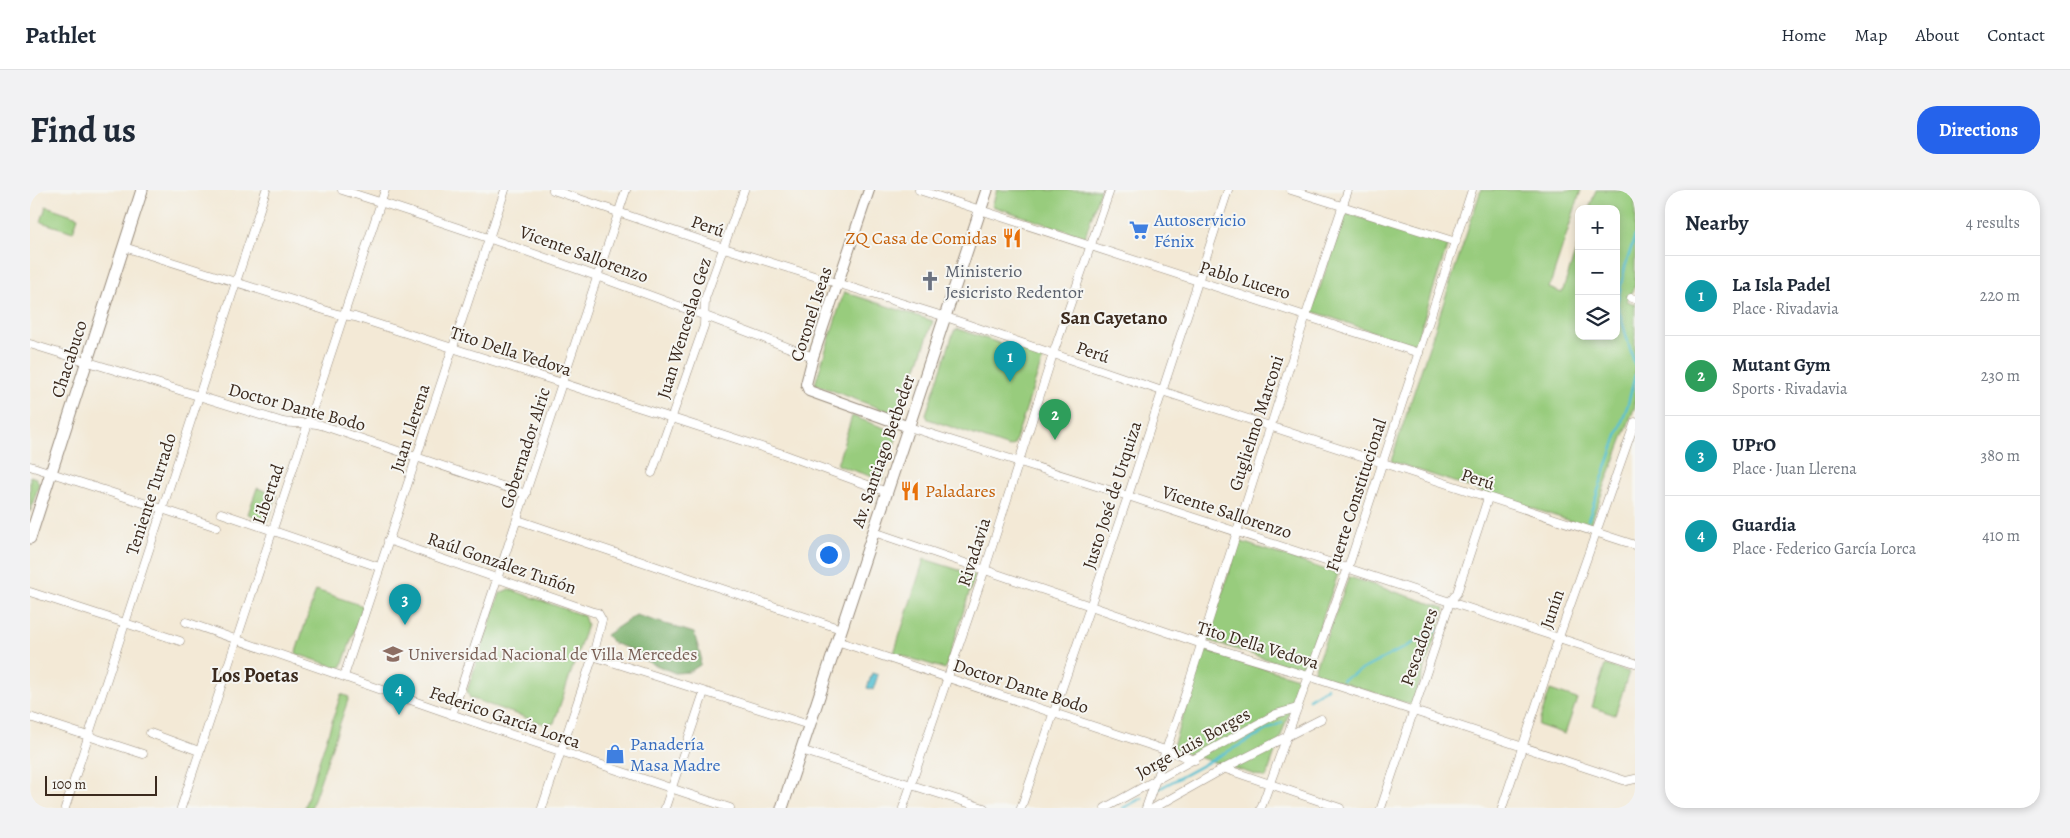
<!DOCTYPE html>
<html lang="en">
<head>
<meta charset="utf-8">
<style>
	:root { --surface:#fff; --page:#f2f2f3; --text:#1f2937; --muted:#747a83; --line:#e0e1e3; --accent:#2563eb }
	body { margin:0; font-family:Alegreya,serif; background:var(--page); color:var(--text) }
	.controls { position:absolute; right:15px; top:15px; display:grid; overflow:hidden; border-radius:10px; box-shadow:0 2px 8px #0003 }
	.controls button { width:45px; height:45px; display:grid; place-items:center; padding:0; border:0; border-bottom:1px solid var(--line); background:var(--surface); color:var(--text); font:25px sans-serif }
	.scale { position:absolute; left:15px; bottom:12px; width:112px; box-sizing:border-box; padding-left:5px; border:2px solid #3b2a1e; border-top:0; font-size:14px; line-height:18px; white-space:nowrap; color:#3b2a1e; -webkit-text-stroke:4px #f6f6f2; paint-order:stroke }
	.you { position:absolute; left:798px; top:364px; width:18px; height:18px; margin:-12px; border:4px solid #fff; border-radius:50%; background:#1a73e8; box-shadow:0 0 0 8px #1a73e833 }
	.badge { display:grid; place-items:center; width:32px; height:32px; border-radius:50%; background:var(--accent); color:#fff; font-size:16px; font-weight:700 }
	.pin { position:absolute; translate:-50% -41px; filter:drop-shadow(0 1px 2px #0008) }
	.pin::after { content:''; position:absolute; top:26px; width:18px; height:15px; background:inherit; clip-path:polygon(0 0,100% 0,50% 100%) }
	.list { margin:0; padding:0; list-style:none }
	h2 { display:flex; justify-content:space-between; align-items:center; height:65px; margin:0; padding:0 20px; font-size:21px }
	h2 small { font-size:16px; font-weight:400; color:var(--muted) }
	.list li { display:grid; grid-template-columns:32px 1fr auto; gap:15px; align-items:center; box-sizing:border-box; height:80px; padding:0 20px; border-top:1px solid var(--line) }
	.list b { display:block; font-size:19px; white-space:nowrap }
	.list p { margin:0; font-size:16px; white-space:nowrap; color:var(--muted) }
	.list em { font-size:16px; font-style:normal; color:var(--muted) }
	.icon { flex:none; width:28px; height:28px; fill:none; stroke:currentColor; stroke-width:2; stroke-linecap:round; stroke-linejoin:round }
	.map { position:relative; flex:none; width:1605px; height:618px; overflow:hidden; border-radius:20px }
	header { display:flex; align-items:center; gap:30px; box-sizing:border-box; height:70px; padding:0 25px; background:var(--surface); border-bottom:1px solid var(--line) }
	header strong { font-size:24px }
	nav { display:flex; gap:28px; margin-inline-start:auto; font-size:18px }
	.intro { display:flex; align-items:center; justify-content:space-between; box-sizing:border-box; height:120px; padding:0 30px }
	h1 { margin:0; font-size:35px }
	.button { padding:12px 22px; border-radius:20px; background:var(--accent); color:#fff; font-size:18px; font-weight:700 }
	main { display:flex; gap:30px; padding:0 30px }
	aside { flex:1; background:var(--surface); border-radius:20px; box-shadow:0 2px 8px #0003 }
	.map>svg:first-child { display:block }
</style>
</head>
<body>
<header>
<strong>Pathlet</strong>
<nav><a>Home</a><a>Map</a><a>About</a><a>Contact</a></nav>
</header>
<div class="intro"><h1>Find us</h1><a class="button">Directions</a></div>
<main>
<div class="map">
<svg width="1605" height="618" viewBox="0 0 1605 618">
	<rect width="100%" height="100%" fill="#f6f6f2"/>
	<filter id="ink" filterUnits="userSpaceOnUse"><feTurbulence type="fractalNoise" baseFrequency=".02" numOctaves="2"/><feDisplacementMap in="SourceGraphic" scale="10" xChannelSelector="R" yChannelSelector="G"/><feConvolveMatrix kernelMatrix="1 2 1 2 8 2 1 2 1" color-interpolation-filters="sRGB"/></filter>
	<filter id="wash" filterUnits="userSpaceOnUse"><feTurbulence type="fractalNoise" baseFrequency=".0096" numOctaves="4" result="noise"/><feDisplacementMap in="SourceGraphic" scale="20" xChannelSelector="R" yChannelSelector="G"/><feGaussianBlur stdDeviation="1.12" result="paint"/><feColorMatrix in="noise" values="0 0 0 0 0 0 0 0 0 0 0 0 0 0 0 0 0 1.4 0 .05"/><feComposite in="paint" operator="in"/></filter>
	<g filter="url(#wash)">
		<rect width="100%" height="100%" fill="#f3e9d6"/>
		<g fill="#98cc7d" stroke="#6a7b4e">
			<polygon points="967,0 1070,0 1055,47 962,16"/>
			<polygon points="1451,0 1551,0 1519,98 1532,103 1549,51 1549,146 1586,146 1586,19 1559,19 1566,0 1605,0 1605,95 1597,111 1605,114 1605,216 1561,332 1555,336 1361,271"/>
			<polygon points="16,16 48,27 43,42 11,32"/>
			<polygon points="1315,23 1418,54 1385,156 1282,121"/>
			<polygon points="814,102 903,131 870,226 785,194"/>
			<polygon points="928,139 1010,167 1012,171 984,255 979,257 898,229 896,224 924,141"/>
			<polygon points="822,226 868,243 852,290 807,275"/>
			<polygon points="0,286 6,288 9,294 0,322"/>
			<polygon points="227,298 247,305 238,331 218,324"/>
			<polygon points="1209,351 1308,384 1274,481 1177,450"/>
			<polygon points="894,369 945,385 915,479 864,463"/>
			<polygon points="1319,387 1415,418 1382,515 1283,483"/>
			<polygon points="479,399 554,426 557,435 524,533 517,535 440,508 437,501 470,403"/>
			<polygon points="286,400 333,416 312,476 309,478 267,464 266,462"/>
			<polygon points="1174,460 1271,489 1236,588 1142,559"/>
			<polygon points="1575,475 1599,482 1585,525 1562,517"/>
			<polygon points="1520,500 1547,509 1535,544 1508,535"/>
			<polygon points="311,504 319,507 281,618 274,618"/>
		</g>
		<polygon fill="#7ab06c" stroke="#5a6d45" points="606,425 664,443 671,467 670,475 659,482 645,483 609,468 603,460 583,453 576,445"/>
		<polygon fill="#58c1d3" stroke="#4a7678" points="842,483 848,485 843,500 837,498"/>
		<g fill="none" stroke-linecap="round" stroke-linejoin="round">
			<g stroke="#58c1d3" stroke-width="2.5">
				<polyline points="1605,46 1595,77 1587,114 1605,176"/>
				<polyline points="1558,330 1598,214 1605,185"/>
				<polyline points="1312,490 1408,440"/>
				<polyline points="1279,509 1297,498"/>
				<polyline points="1125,601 1252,532"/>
				<polyline points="1093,618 1112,608"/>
			</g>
		</g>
	</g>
	<g filter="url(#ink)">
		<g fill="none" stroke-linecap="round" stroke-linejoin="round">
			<defs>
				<g id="minor">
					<path d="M312,0C471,50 628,107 783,167"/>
					<polyline points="523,0 694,58 916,127 1132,201 1605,355"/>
					<polyline points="889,0 1389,163"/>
					<polyline points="1261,0 1426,52"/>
					<polyline points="94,57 307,124 325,127 642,228 753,264 857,302"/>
					<polyline points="1601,108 1605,109"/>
					<path d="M0,154L253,232C266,234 278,232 291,235L496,304"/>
					<polyline points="879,237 1098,306 1605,473"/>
					<polyline points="0,276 187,337"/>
					<polyline points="622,283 674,136 675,109 714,0"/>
					<polyline points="191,323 349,377"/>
					<polyline points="488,330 811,439"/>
					<polyline points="844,342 1172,454 1278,486 1596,591 1605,589"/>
					<polyline points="358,350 563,422 568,423 572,430 563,466 512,618"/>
					<polyline points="0,402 150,451"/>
					<polyline points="156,432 444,532 700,618"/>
					<polyline points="807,451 1165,570"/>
					<polyline points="563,466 779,535"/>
					<polyline points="314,486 475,0"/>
					<polyline points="422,525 596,0"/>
					<polyline points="0,527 113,564"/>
					<polyline points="120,543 169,561"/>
					<polyline points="771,560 954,618"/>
					<polyline points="1193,578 1310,618"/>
					<polyline points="0,618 4,618"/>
					<polyline points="35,618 236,0"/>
					<polyline points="151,618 355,0"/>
					<polyline points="635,618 674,502"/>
					<polyline points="873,618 955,379 1023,164 1080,0"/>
					<polyline points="991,618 1098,306 1198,0"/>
					<polyline points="1075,618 1246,524 1267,518"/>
					<polyline points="1116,618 1156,502 1276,125 1318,0"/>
					<polyline points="1124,618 1195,578 1291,529"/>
					<polyline points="1231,618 1318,378 1442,0"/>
					<polyline points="1351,618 1420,412 1427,403 1458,308"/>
					<polyline points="1472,618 1529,447 1605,232"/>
				</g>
				<polyline id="tertiary" points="839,0 783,167 776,194 779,201 879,237"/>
				<g id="secondary">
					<polyline points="0,348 112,0"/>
					<polyline points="752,618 957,0"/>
				</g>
			</defs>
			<use href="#minor" stroke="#978a7a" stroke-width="9"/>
			<use href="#tertiary" stroke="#978a7a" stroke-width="12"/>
			<use href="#secondary" stroke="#978a7a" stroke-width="13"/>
			<use href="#minor" stroke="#fff" stroke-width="8"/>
			<use href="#tertiary" stroke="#fff" stroke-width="10"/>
			<use href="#secondary" stroke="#fff" stroke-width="11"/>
		</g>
	</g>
	<defs>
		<symbol id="supermarket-bare" viewBox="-9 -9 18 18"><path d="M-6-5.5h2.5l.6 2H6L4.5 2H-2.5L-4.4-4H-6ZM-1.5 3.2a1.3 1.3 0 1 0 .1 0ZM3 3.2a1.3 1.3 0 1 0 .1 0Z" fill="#3f7fe0" stroke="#f6f6f2" stroke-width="2.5" paint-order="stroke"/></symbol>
		<symbol id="restaurant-bare" viewBox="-9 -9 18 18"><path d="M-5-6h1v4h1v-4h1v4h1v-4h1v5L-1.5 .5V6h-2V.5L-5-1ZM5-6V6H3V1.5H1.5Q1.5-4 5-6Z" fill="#e8710a" stroke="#f6f6f2" stroke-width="2.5" paint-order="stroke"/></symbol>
		<symbol id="church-bare" viewBox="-9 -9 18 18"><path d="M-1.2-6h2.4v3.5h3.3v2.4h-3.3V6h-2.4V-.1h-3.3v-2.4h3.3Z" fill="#6b7280" stroke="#f6f6f2" stroke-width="2.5" paint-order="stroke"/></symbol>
		<symbol id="university-bare" viewBox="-9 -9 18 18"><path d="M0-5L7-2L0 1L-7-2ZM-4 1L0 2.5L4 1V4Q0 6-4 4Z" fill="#8d6e63" stroke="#f6f6f2" stroke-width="2.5" paint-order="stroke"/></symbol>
		<symbol id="shop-bare" viewBox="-9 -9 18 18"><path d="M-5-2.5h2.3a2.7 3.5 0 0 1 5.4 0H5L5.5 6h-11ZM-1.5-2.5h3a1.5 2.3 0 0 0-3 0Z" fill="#3f7fe0" stroke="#f6f6f2" stroke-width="2.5" paint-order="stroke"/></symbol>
	</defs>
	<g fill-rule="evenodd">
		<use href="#supermarket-bare" x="1095" y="26" width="28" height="28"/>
		<use href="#restaurant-bare" x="968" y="34" width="28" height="28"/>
		<use href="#church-bare" x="886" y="77" width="28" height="28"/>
		<use href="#restaurant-bare" x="866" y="287" width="28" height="28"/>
		<use href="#university-bare" x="349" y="450" width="28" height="28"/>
		<use href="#shop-bare" x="571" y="550" width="28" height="28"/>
	</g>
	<g text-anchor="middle" stroke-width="4" stroke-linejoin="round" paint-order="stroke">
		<g font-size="18" fill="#366cbe" stroke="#f6f6f2" text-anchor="start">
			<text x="1124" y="36">Autoservicio<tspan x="1124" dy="21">Fénix</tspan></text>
			<text x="600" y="560">Panadería<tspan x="600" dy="21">Masa Madre</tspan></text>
		</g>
		<g font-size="18" fill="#3b2a1e" stroke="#f6f6f2">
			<text transform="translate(678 36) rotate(19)" y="6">Perú</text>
			<text transform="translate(554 64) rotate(20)" y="6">Vicente Sallorenzo</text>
			<text transform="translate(1215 90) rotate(17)" y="6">Pablo Lucero</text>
			<text transform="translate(781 124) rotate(-72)" y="6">Coronel Iseas</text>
			<text transform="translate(654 138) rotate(-73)" y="6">Juan Wenceslao Gez</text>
			<text transform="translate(481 161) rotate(18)" y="6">Tito Della Vedova</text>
			<text transform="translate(1063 162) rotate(19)" y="6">Perú</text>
			<text transform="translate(39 169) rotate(-72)" y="6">Chacabuco</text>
			<text transform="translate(267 217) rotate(15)" y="6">Doctor Dante Bodo</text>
			<text transform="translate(1226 233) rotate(-72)" y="6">Guglielmo Marconi</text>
			<text transform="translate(380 238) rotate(-72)" y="6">Juan Llerena</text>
			<text transform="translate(495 258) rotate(-72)" y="6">Gobernador Alric</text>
			<text transform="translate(853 261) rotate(-71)" y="6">Av. Santiago Betbeder</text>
			<text transform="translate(1448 289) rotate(18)" y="6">Perú</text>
			<text transform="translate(121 304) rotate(-72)" y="6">Teniente Turrado</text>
			<text transform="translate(238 304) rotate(-71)" y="6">Libertad</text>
			<text transform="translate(1082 305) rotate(-72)" y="6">Justo José de Urquiza</text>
			<text transform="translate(1326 305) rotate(-72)" y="6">Fuerte Constitucional</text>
			<text transform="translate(1197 322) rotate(18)" y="6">Vicente Sallorenzo</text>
			<text transform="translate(944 362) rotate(-72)" y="6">Rivadavia</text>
			<text transform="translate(472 373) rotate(19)" y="6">Raúl González Tuñón</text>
			<text transform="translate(1522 419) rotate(-71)" y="6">Junín</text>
			<text transform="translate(1228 455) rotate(17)" y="6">Tito Della Vedova</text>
			<text transform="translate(1389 457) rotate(-71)" y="6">Pescadores</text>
			<text transform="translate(991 496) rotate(18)" y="6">Doctor Dante Bodo</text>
			<text transform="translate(475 527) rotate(19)" y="6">Federico García Lorca</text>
			<text transform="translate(1163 553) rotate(-29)" y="6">Jorge Luis Borges</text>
		</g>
		<g font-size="18" fill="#c56008" stroke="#f6f6f2" text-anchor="end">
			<text x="967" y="54">ZQ Casa de Comidas</text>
			<text x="895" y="307" text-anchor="start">Paladares</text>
		</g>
		<g font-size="18" fill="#5b616d" stroke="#f6f6f2" text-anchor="start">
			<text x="915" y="87">Ministerio<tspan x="915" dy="21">Jesicristo Redentor</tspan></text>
		</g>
		<g font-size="18" fill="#785e54" stroke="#f6f6f2" text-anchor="start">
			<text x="378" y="470">Universidad Nacional de Villa Mercedes</text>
		</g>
		<g font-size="19" font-weight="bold" fill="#3b2a1e" stroke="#f6f6f2">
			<text x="1084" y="134">San Cayetano</text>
		</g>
		<g font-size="20" font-weight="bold" fill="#3b2a1e" stroke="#f6f6f2">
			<text x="225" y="492">Los Poetas</text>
		</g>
	</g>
</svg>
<div class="controls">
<button>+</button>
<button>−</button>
<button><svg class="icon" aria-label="layers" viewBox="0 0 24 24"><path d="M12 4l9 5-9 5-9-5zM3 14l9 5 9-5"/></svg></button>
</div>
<div class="scale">100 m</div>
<div class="you"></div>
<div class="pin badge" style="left:980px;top:192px;background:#0f9aa8">1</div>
<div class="pin badge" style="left:1025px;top:250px;background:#2e9e5b">2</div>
<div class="pin badge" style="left:375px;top:435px;background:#0f9aa8">3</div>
<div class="pin badge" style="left:369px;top:525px;background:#0f9aa8">4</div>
</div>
<aside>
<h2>Nearby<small>4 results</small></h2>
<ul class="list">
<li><span class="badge" style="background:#0f9aa8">1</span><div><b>La Isla Padel</b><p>Place · Rivadavia</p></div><em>220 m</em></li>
<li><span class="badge" style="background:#2e9e5b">2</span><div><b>Mutant Gym</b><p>Sports · Rivadavia</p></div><em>230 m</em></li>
<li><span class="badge" style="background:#0f9aa8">3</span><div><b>UPrO</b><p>Place · Juan Llerena</p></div><em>380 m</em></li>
<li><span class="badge" style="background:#0f9aa8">4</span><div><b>Guardia</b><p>Place · Federico García Lorca</p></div><em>410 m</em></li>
</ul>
</aside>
</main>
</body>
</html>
